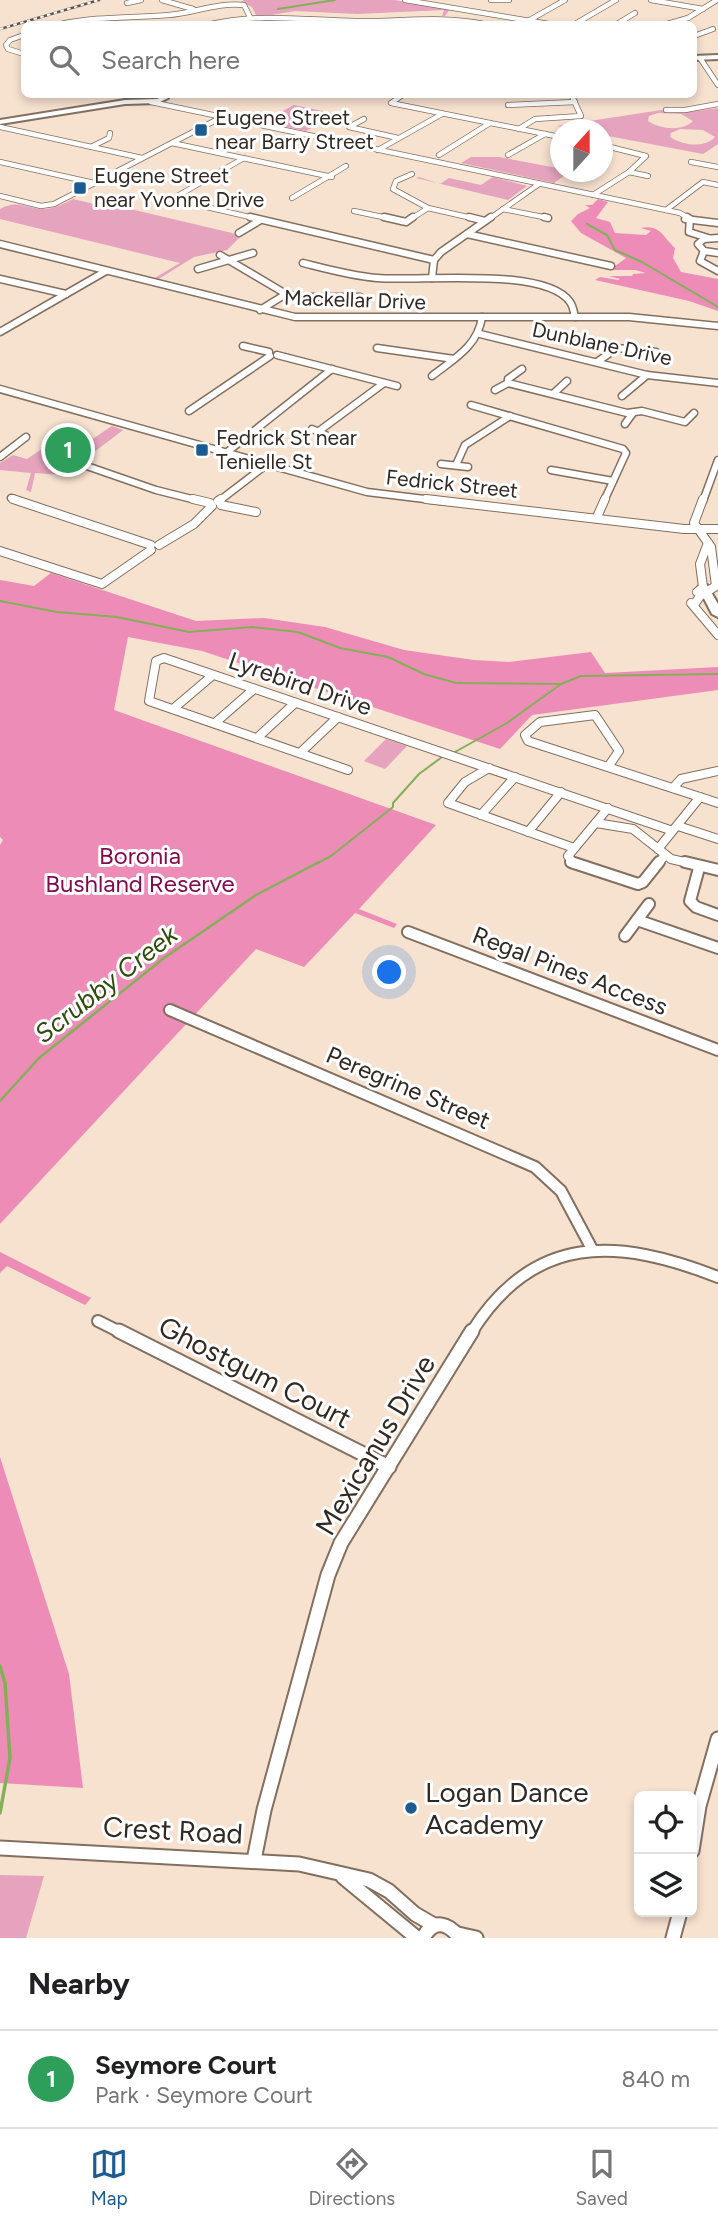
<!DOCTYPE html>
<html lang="en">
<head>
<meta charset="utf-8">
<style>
	:root { --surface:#fff; --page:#f6f6f6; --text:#202124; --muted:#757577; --line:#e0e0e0; --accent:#1c5b91 }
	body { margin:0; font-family:Figtree,sans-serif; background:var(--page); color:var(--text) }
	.controls { position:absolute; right:21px; bottom:21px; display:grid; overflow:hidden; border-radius:10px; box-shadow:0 4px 10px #0003 }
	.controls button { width:63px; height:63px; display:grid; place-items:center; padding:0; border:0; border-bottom:2px solid var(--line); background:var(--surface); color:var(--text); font:35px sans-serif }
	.compass { position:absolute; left:550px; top:119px; width:63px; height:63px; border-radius:50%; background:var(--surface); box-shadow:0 4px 10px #0003; rotate:21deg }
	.you { position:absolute; left:390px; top:973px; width:24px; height:24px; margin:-18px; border:5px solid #fff; border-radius:50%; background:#1a73e8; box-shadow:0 0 0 10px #1a73e833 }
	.badge { display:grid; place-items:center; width:46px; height:46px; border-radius:50%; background:var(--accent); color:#fff; font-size:23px; font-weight:700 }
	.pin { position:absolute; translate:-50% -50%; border:4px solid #fff; box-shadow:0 2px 7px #0006 }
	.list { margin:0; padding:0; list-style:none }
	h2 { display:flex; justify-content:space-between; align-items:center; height:91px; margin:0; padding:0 28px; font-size:30px }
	h2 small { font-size:23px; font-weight:400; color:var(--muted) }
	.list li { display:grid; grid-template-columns:46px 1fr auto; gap:21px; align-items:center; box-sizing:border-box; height:98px; padding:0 28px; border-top:2px solid var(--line) }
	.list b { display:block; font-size:26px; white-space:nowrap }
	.list p { margin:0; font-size:23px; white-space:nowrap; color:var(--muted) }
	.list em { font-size:23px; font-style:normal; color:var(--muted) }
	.icon { flex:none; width:38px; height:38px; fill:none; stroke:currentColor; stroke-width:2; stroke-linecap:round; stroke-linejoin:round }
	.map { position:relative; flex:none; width:718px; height:1938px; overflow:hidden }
	.search { position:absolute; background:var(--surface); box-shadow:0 4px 10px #0003; left:21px; right:21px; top:21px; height:77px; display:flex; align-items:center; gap:18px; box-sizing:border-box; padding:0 24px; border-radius:10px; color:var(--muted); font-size:26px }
	.sheet { height:189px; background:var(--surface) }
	nav { display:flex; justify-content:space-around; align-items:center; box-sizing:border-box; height:98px; border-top:2px solid var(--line); background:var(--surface); font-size:19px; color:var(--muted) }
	nav a { display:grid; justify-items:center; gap:4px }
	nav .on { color:var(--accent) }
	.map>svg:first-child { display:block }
</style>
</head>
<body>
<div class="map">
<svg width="718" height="1938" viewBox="0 0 718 1938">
	<rect width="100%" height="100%" fill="#f7e1cf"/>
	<g fill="#e5a3be" fill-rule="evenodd">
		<polygon points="244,0 394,0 450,9 445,16 442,16 444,10 357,14 295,11 272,15 256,15 252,7 241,2"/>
		<polygon points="294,105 337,114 306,131 262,122"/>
		<path d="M718,108V144L703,154L603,135L602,130L576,129L557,126L668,109L690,112ZM658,113L681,114L693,121C682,132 660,129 648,121L649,116ZM680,129L703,130L715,137C704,149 682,145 670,137L671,133Z"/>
		<polygon points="471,157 499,157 557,168 559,171 568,173 554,183 461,163"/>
		<polygon points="419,177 440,184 449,178 481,185 493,177 527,186 508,200 416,178"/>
		<path d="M73,199L103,206L109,204L232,233L240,237L227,250L194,257L157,280L153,279L180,263L0,219V209C20,199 25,209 45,209C56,208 64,204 73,199Z"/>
		<polygon points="112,426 123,430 64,475 35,473 31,492 26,490 31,473 0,470 0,463 13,455 27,459 63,435 88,442"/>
		<polygon points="386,739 407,746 385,769 364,761"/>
		<polygon points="0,1875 44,1876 26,1938 0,1938"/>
	</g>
	<g fill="#ed8db7">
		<path d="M598,199L608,202L596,218L610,222L615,233L646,235L651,231L641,228C660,224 663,237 675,248L673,258L681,272L718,279V311L689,301L595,280L600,277L618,280L620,279L609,276H632L633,274L646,273L635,270H610L626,258L581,233L571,221L578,214L590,208L585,205H592Z"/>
		<polygon points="51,573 196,621 264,618 325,627 404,650 474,660 509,662 591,652 605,673 718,667 718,690 532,715 500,749 202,651 128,637 114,710 436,825 359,909 397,924 394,928 355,913 304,967 256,949 0,1224 0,845 3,840 0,837 0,580 34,586"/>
		<polygon points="0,1252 91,1298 85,1305 7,1266 0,1273"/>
		<polygon points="0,1457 69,1674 83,1788 0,1783"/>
	</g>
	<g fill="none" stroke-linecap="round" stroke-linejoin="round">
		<g stroke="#83af59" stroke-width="2">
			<polyline points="278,9 335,0"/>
			<polyline points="587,224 607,235 615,250 642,262 718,307"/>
			<polyline points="0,601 57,612 117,617 189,632 252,627 298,632 340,648 388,657 424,674 456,683 561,684"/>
			<polyline points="455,752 507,723 561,684 581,676 718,674"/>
			<polyline points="316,864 331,856 393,807 393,803 419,774 442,757"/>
		</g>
		<polyline stroke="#83af59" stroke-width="2.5" points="0,1101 39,1058 164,958 256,895 319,862"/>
		<polyline stroke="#83af59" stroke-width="3.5" points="0,1666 5,1683 10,1758 0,1813"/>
		<defs>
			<g id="minor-far4">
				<polyline points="162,0 193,9"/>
				<polyline points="405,0 549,24"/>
				<polyline points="491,0 509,0"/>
				<polyline points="651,0 703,9"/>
				<polyline points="127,3 141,0"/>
				<polyline points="528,21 565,0"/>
				<path d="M61,24C97,16 133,18 169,15C195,13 218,2 244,5L250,17"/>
				<path d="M211,24C259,13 307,20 355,21C399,22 441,15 484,24"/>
				<polyline points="575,24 616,0"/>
				<polyline points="617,24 635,13"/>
				<polyline points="667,24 688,18 717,0"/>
				<polyline points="24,35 10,40 6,45 8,49 24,54"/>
				<polyline points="694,36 713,29"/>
				<polyline points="700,58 718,85"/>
				<polyline points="404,94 391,103 560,137"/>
				<polyline points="151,102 680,213 690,219"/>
				<polyline points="508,105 575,102"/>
				<polyline points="666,110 685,110 718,104"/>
				<polyline points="364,119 349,127 398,138"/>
				<polyline points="0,127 142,158"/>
				<polyline points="519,129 535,119 581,116 571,94"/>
				<polyline points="172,143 332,177"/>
				<polyline points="91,147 109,138 110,133"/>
				<polyline points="378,150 442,114"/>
				<polyline points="439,155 490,123"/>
				<polyline points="508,155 545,134"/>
				<polyline points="0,162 94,183"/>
				<polyline points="691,162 718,167"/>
				<polyline points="629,172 648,176"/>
				<polyline points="412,174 396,181 393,189 428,208 476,219"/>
				<polyline points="593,195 629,172 646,156 602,145"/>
				<polyline points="0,196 41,206 54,204 222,117"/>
				<polyline points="292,198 346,166"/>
				<polyline points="172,199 258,219"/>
				<polyline points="172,199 244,158"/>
				<polyline points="503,209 548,218"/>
				<polyline points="666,210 703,182 718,185"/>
				<polyline points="354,211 392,219"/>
				<polyline points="411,219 428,208"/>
				<polyline points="489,219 539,184"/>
			</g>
			<g id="minor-far3">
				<polyline points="250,217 434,260"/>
				<polyline points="384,217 406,222 413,217"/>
				<polyline points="469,217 485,221"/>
				<polyline points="544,217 548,218"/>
				<polyline points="687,217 690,219 689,232 708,238"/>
				<polyline points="685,219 718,223"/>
				<polyline points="239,233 259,221"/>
				<polyline points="467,234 611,266"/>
				<polyline points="718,238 704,239 698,244 704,251 718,253"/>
				<polyline points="0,244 295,317 629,317 718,326"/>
				<polyline points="704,251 700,261 718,271"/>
				<polyline points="220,255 286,294 299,297 360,297"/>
				<path d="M303,263C327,269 352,276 377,278C418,282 545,266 570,302C573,306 574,312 575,317"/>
				<polyline points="198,269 253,253"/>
				<polyline points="432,278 434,260 441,252 491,217"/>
				<polyline points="0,279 66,294"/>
				<polyline points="260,310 286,294"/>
				<polyline points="0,332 106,271"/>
				<polyline points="480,334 647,375 718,383"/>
				<polyline points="243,346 269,352"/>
				<polyline points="377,348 454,359"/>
				<polyline points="277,355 397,386"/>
				<polyline points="597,362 617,348 656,352"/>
				<path d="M432,376C454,359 478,346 482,317"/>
				<polyline points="508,383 508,379 522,369"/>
				<polyline points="0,389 367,492 441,501"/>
				<polyline points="495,390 508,383 627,413 642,411 685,422 694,413"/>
				<polyline points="554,393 567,381"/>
				<polyline points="622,396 647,375"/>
				<polyline points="471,405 623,449 626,453 604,501"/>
				<polyline points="189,411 270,356"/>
				<polyline points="625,424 633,413"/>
				<polyline points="312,429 330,437"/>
				<polyline points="319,431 384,383"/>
				<polyline points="226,453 332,369"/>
				<polyline points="0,457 26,437"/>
				<polyline points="81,464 156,490 200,501"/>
				<polyline points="441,464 468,467"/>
				<polyline points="456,465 465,445 510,416"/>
				<polyline points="551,470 613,481"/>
				<polyline points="11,498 19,501"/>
				<polyline points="219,501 266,465"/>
				<polyline points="703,501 718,460"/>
			</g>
			<g id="minor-far2">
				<polyline points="13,499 151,545"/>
				<polyline points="193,499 210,503"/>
				<polyline points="426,499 684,529 718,529"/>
				<polyline points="218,501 221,499"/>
				<polyline points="221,505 256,512"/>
				<polyline points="597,517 605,499"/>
				<polyline points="159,545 194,524 212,506"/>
				<polyline points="0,551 102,584 151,550"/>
				<polyline points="697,592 703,587 700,564 708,543"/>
				<polyline points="691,603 718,635"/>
				<polyline points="694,605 700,596 716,586 711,547 694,523 703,499"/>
				<polyline points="173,709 213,675"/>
				<polyline points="215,723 254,689"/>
				<polyline points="257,738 295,703"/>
				<polyline points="300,753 338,717"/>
				<polyline points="608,767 619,751 595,715 540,722 525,735 528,741 718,803"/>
				<polyline points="489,768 465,782 448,803 574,848"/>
				<polyline points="348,770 149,701 156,661 164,658 670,830"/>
				<polyline points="673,788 681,779 718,771"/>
				<polyline points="481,815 515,777"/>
				<polyline points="596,823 633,829 671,859 693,864"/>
				<polyline points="678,826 718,839"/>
				<polyline points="528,832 561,792"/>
				<polyline points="658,849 700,797"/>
				<polyline points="574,864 568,856 608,808"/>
				<polyline points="658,864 665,855"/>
			</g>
			<g id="minor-far1">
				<polyline points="571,862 638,884 643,882 659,862"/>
				<polyline points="685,862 718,870"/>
				<polyline points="699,868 690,901 696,907 718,915"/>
				<polyline points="637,920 718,948"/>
				<polyline points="408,932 718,1050"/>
				<polyline points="625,936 649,904"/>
				<polyline points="170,1010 535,1167 561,1191 592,1249"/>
				<polyline points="98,1321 122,1333"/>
				<path d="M471,1333C534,1232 618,1238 718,1277"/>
			</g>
			<g id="minor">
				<polyline points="119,1331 389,1467"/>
				<polyline points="0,1848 299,1864 369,1880 389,1891 415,1914 434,1925"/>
				<polyline points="692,1851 699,1806 718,1739"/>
				<polyline points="254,1860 264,1810 328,1575 341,1543 472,1331"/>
				<polyline points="343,1877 417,1938"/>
				<polyline points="458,1934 476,1938"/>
				<path d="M423,1938C434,1918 448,1923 460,1938"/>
				<polyline points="673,1938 680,1912"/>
			</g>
			<g id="major">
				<polygon points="718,55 718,59 694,60 694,56"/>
				<polygon points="166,95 168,98 158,103 125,104 0,124 0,120 125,100 157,99"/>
			</g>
			<polygon id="highway" points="703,584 707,585 718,604 718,617 712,614 698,587"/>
		</defs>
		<use href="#minor-far4" stroke="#826f5f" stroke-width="6"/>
		<use href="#minor-far3" stroke="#826f5f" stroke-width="9"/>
		<use href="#minor-far2" stroke="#826f5f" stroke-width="10"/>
		<use href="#minor-far1" stroke="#826f5f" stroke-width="14"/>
		<use href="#minor" stroke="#826f5f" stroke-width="17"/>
		<use href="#major" stroke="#826f5f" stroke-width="4"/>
		<use href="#highway" stroke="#826f5f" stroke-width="4"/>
		<use href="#minor-far4" stroke="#fff" stroke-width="4.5"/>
		<use href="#minor-far3" stroke="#fff" stroke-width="6"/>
		<use href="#minor-far2" stroke="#fff" stroke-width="8"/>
		<use href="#minor-far1" stroke="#fff" stroke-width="10"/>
		<use href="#minor" stroke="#fff" stroke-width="13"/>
		<use href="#major" fill="#fff" fill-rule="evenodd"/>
		<use href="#highway" fill="#fff" fill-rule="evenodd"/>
		<defs>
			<polyline id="rail" points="0,29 99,0"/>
		</defs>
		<use href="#rail" stroke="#61564c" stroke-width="2.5"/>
		<use href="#rail" stroke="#fff" stroke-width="2" stroke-dasharray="3.5" stroke-linecap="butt"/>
	</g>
	<g fill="#1c5b91" stroke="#fff" stroke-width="2.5">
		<rect x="194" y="123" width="14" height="14" rx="3.5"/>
		<rect x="73" y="181" width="14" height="14" rx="3.5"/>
		<rect x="195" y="443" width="14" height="14" rx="3.5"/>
		<circle cx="411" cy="1808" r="7"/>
	</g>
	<g text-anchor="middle" stroke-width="6" stroke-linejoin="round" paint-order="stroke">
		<g font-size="21" fill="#312922" stroke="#fff" text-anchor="start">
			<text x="215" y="125">Eugene Street<tspan x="215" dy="24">near Barry Street</tspan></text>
			<text x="94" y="183">Eugene Street<tspan x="94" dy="24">near Yvonne Drive</tspan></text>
			<text x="216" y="445">Fedrick St near<tspan x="216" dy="24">Tenielle St</tspan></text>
		</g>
		<g font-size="21" fill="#312922" stroke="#fff">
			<text transform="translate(355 300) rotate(2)" y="7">Mackellar Drive</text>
			<text transform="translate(602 344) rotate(12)" y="7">Dunblane Drive</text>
			<text transform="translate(452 484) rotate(6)" y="7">Fedrick Street</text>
		</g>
		<g font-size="24" fill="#312922" stroke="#fff">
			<text transform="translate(300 684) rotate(19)" y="8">Lyrebird Drive</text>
			<text transform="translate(570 971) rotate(21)" y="8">Regal Pines Access</text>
			<text transform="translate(408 1088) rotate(23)" y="8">Peregrine Street</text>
		</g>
		<g font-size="24" fill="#800c4f" stroke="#fff">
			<text x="140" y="864">Boronia<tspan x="140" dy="28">Bushland Reserve</tspan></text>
		</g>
		<g font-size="26" font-style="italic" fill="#2f4b0c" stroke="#fff">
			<text transform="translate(106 984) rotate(-38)" y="9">Scrubby Creek</text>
		</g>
		<g font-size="28" fill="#312922" stroke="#fff">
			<text transform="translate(255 1372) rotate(27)" y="10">Ghostgum Court</text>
			<text transform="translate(375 1445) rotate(-59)" y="10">Mexicanus Drive</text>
			<text transform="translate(173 1830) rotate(3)" y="10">Crest Road</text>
		</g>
		<g font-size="28" fill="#312922" stroke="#fff" text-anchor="start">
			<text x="425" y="1802">Logan Dance<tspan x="425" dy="32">Academy</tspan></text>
		</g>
	</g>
</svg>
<div class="controls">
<button><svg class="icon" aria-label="locate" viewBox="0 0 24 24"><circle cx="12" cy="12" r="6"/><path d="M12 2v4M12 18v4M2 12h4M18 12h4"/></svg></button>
<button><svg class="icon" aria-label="layers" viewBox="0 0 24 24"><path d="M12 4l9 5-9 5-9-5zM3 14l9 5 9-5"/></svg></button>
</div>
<svg class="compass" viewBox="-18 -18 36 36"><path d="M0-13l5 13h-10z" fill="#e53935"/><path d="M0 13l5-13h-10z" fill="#757577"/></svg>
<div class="you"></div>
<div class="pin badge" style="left:68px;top:450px;background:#2e9e5b">1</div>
<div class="search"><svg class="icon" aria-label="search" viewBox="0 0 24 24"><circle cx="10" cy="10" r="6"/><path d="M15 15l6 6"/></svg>Search here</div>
</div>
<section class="sheet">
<h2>Nearby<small></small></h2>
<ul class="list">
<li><span class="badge" style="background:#2e9e5b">1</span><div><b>Seymore Court</b><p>Park · Seymore Court</p></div><em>840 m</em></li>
</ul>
</section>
<nav>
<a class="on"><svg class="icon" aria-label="map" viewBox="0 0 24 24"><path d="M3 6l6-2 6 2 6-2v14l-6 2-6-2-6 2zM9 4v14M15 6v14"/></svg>Map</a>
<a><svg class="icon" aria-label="directions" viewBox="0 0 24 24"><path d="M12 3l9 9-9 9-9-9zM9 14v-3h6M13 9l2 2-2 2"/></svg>Directions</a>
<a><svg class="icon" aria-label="saved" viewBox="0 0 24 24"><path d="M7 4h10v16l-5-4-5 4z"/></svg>Saved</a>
</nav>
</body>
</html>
